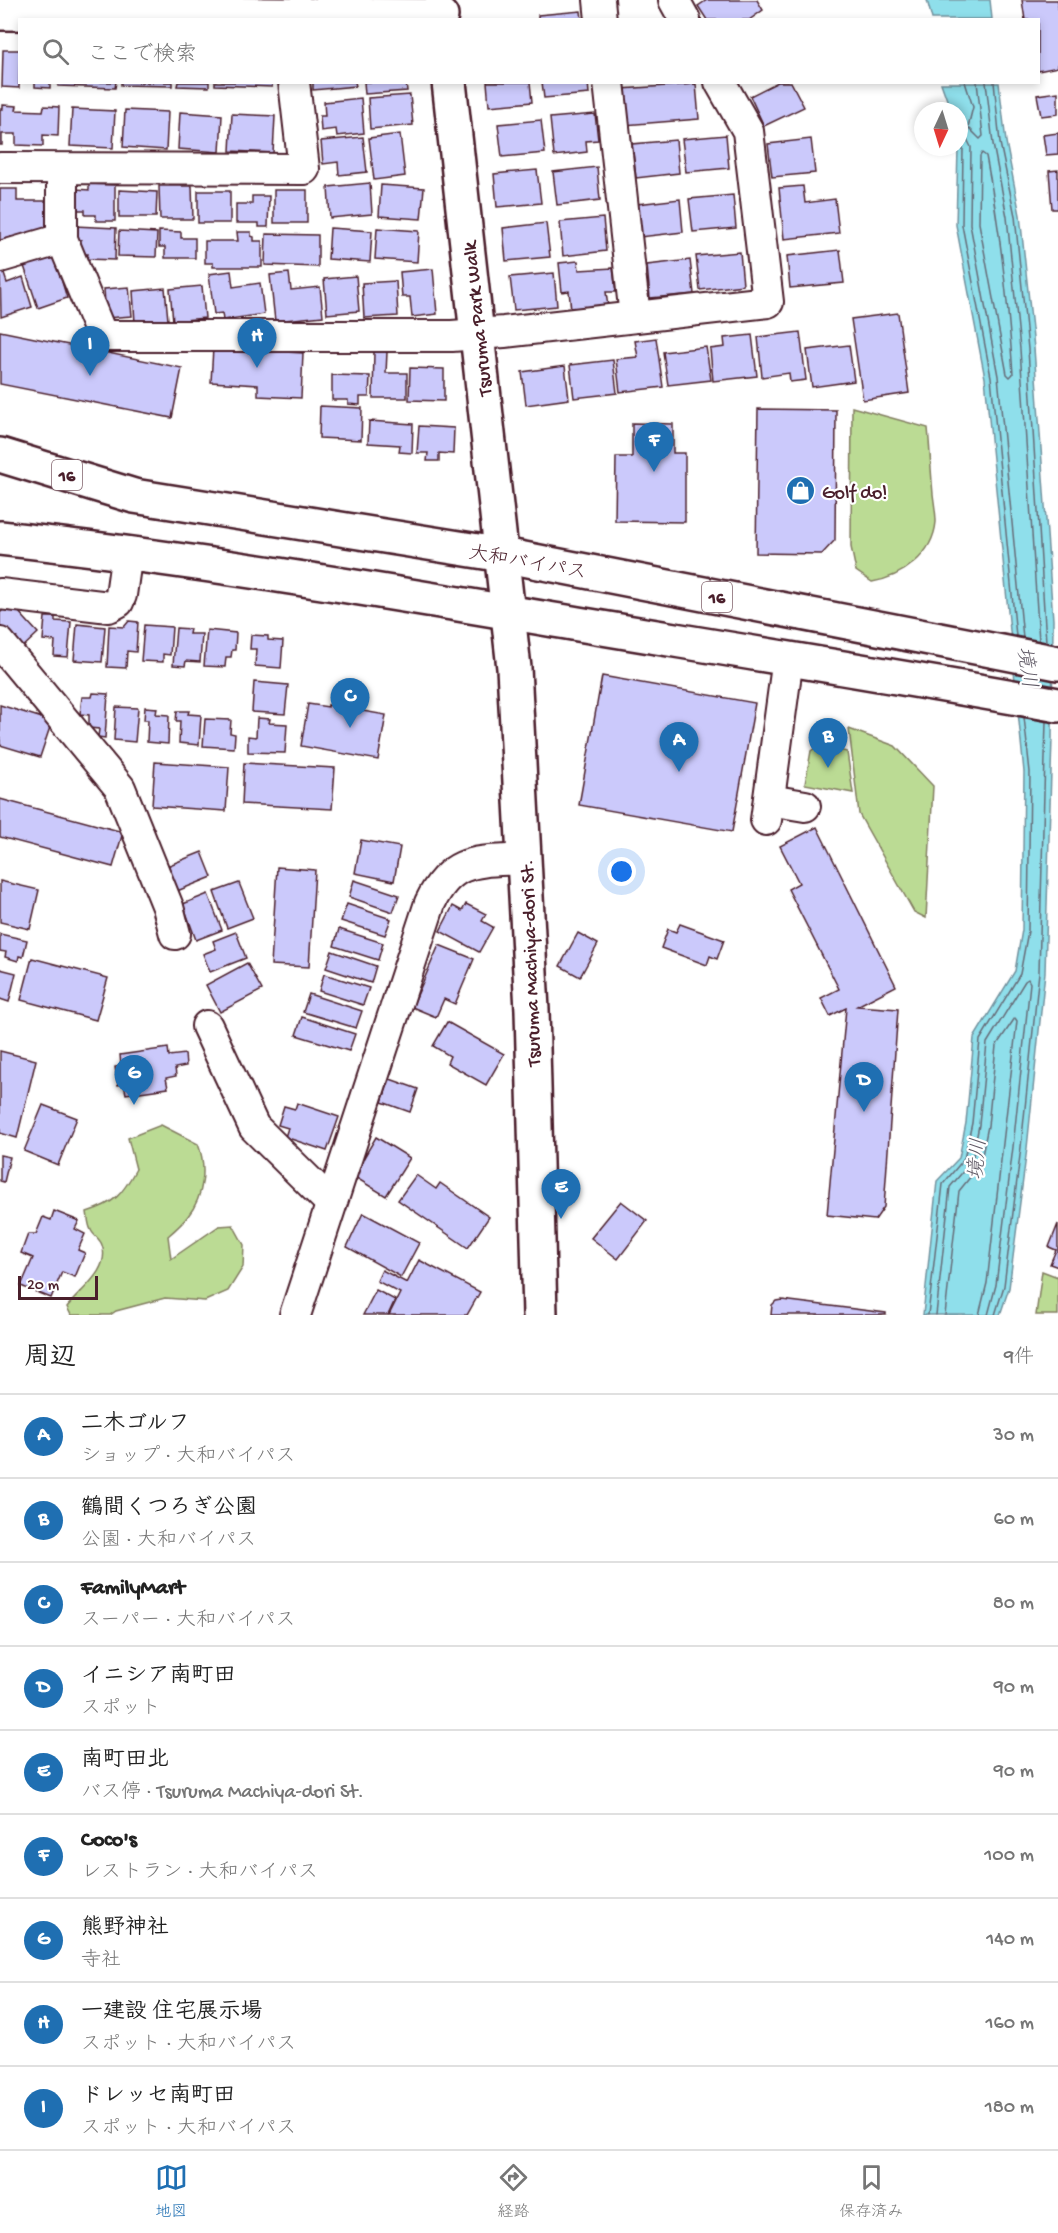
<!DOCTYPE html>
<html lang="ja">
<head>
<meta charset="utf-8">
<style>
	:root { --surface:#fff; --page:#f6f6f6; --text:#222; --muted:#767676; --line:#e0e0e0; --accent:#1f6fb2 }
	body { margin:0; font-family:"Gochi Hand","Klee One",sans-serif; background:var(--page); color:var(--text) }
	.compass { position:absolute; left:914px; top:102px; width:54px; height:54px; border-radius:50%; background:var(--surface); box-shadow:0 3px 9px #0003; rotate:184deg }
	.scale { position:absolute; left:18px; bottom:15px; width:80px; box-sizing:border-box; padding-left:6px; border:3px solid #4a1f2b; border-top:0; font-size:16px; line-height:21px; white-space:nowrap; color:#4a1f2b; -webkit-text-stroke:4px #fff; paint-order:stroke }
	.you { position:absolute; left:622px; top:872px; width:21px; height:21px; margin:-15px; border:4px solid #fff; border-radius:50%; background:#1a73e8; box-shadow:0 0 0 9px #1a73e833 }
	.badge { display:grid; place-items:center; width:39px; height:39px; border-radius:50%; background:var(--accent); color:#fff; font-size:20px; font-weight:700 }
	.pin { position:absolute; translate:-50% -50px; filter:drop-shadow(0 2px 3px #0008) }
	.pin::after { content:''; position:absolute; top:32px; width:21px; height:18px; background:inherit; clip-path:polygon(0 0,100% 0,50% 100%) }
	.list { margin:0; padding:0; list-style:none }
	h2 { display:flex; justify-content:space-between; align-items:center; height:78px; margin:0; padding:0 24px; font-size:26px }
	h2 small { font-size:20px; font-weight:400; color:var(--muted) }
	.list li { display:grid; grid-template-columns:39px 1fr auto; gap:18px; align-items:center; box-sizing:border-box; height:84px; padding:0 24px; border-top:2px solid var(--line) }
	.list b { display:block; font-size:22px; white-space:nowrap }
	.list p { margin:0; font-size:20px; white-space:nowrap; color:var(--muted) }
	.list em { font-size:20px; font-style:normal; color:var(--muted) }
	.icon { flex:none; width:33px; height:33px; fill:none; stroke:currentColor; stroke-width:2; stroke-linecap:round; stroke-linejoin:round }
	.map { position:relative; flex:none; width:1058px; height:1315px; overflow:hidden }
	.search { position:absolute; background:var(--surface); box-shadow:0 3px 9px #0003; left:18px; right:18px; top:18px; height:66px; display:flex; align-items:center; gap:15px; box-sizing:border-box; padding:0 21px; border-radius:0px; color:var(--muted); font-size:22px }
	.sheet { height:834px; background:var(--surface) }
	nav { display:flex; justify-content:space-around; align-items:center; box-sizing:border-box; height:84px; border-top:2px solid var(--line); background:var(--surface); font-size:16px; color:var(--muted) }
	nav a { display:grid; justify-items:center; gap:3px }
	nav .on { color:var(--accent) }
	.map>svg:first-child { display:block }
</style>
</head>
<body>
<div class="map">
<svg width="1058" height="1315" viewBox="0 0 1058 1315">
	<rect width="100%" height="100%" fill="#fff"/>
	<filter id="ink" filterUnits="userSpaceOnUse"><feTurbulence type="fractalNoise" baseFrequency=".0167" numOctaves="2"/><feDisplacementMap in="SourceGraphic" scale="12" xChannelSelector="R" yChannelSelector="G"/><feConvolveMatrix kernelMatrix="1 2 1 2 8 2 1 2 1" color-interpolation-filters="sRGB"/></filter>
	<g filter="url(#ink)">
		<g fill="#bbdb94" stroke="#827d60" stroke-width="1.5">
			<path d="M852,407L928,428C930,450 931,472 933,494C934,503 936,513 936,522C933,555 902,577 872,582L856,571L851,547Z"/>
			<polygon points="849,729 895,746 933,786 926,918 914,912 859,814"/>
			<polygon points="819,745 847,752 853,793 805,784 811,751"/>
			<path d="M161,1125L198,1144C207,1167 204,1196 188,1216C183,1223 175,1230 168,1236L171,1259L219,1226L233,1225L244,1245L243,1267L228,1291L205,1301L165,1298L116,1311L110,1315H71L67,1307C80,1290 111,1270 102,1245C100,1239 93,1235 91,1230C88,1225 88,1217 87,1212C115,1203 122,1195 136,1169L128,1138Z"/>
			<polygon points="1042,1271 1058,1277 1058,1315 1036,1315"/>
		</g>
		<g fill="#8fdfeb" stroke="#73929e" stroke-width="1.5">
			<polygon points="927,0 990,0 992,19 932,19"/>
			<polygon points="941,83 999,83 1006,142 1020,215 1034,348 1053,620 1052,738 1045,972 1027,1148 1009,1288 1000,1315 923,1315 937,1181 959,1158 966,1123 974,1038 1015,971 1022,930 1024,772 985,378 956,225 959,111 951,111"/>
		</g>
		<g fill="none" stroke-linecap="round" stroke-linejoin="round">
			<g stroke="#666c78" stroke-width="1.5">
				<polyline points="965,82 973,107 968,127 980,139 983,136 977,82"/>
				<polyline points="986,82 993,144 1007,217 1020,349 1039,641"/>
				<polyline points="994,82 1000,143 1015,216 1028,349 1046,642"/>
				<polyline points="959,134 967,139 971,147 970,224 998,376 1023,638"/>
				<polyline points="959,142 963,148 962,225 991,377 1016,636"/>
				<path d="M982,153L986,156C1000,228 1008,300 1013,374L1010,377L1007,374L979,223L980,156Z"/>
				<polyline points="928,1315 943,1184 964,1159 972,1123 980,1040 1020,974 1028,931 1030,772 1024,717"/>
				<polyline points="936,1315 950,1187 972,1161 979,1125 987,1043 1025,981 1028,979 1030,983 1013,1147 996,1285 988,1315"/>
				<polyline points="945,1315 959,1191 980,1165 988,1126 996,1046 1015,1018 1017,1021 987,1283 979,1315"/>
				<polyline points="995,1315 1004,1286 1021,1147 1039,972 1046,721"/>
			</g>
		</g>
		<g fill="#cbc9fb" stroke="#4a1f2b" stroke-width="1.5">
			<polygon points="707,0 757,0 763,10 749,20 707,20 698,6"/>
			<polygon points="1022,0 1058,0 1058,67 1038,71 1038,20 1025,20"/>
			<polygon points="581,11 582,20 538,20 538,15"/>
			<polygon points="3,50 20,50 19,88 2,87"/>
			<polygon points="35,82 50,82 50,88 35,87"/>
			<polygon points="59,82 116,82 115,88 58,86"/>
			<polygon points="121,82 172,82 172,86 121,85"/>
			<polygon points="178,82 209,82 209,87 177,86"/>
			<polygon points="215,82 272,82 272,87 215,85"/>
			<polygon points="313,82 355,82 356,86 313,90"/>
			<polygon points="364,82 406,82 407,91 365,94"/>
			<polygon points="487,82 530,82 532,102 489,106"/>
			<polygon points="542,82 588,82 589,94 544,98"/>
			<polygon points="778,82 791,82 804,107 764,126 750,96"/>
			<polygon points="696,84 699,119 624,125 621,89"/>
			<polygon points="1058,92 1058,114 1041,116 1037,95"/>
			<polygon points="410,95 413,125 370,129 368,98"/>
			<polygon points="361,98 364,133 337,136 336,129 321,131 320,116 325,116 324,102"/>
			<polygon points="3,105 17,106 16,110 43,111 44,106 59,107 58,136 43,135 43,146 16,145 16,134 2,134 2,145 0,145 0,109 3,109"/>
			<polygon points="72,109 115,111 113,148 70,146"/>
			<polygon points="125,110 168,112 166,150 123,147"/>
			<polygon points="180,112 222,115 220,152 178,149"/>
			<polygon points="232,114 275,116 273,153 230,151"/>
			<polygon points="595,114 598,140 586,141 587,152 554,156 550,118"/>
			<polygon points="541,120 545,153 502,157 498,124"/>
			<polygon points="1058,133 1058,154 1046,155 1043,135"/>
			<polygon points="400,134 405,176 374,180 369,138"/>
			<polygon points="726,135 729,168 686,172 682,139"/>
			<polygon points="363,137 367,172 339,175 338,162 323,164 321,141"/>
			<polygon points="811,139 815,173 772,177 768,144"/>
			<polygon points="676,140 679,173 636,178 632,144"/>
			<polygon points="597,167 600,200 557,205 553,172"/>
			<polygon points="537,170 541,203 497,207 494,174"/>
			<polygon points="1058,170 1058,209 1052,209 1049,171"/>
			<polygon points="370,183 372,214 330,218 328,187"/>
			<polygon points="89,184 115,185 115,221 96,221 96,215 85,215 85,210 75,210 76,189 89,190"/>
			<polygon points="381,185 424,188 421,219 379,216"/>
			<polygon points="159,186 192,186 193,219 160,219"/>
			<polygon points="803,186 805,203 835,199 839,233 784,239 779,188"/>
			<polygon points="0,189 17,189 17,201 49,201 48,231 36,231 36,237 11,237 11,243 0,243"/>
			<polygon points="119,190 157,192 156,217 119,217"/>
			<rect x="274" y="190" width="33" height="33"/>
			<rect x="198" y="191" width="32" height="32"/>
			<polygon points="733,195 736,228 693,232 689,199"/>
			<polygon points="252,196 269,196 268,227 259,227 259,223 236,223 236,204 252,204"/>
			<polygon points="680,199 683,232 640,237 637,204"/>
			<polygon points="603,218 606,251 563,256 560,222"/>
			<polygon points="546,223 550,257 506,261 503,228"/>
			<polygon points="74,226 116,228 115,260 87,259 88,254 80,254 81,240 73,239"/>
			<polygon points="330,228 372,231 370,262 328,259"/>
			<polygon points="377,228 419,231 417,262 375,259"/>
			<polygon points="119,231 157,233 156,257 118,256"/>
			<polygon points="159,231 181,232 181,238 195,238 195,258 165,258 165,247 159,247"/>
			<polygon points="237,232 251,232 251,236 254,237 254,241 262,241 262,267 213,267 213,263 205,263 205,241 238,241"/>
			<polygon points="266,234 318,235 318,267 265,265"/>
			<polygon points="840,250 844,283 790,288 787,256"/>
			<polygon points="740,252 743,285 700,290 696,256"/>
			<polygon points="54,256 67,298 38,308 24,266"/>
			<polygon points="690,260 694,294 650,298 647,265"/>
			<polygon points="578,261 579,270 613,268 616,292 606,292 608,307 571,310 569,291 562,292 559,263"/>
			<polygon points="2,268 7,283 23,277 32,307 1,317 0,269"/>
			<polygon points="433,269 437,314 412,317 410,297 402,297 400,272"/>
			<polygon points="231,271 233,287 260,283 264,314 223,320 222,313 214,314 209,274"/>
			<polygon points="289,273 291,290 320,287 323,316 275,321 270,275"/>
			<polygon points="554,273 557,306 514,310 510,277"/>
			<polygon points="356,276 359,311 327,314 324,279"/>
			<polygon points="396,281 398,316 364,318 362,283"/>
			<polygon points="202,286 205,318 173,321 170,289"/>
			<polygon points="129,287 132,316 106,318 104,289"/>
			<polygon points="165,288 168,320 135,323 133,291"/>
			<polygon points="898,313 909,393 863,400 851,319"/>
			<polygon points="0,331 182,368 172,418 0,384"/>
			<polygon points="800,332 806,380 790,382 789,373 762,377 758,337"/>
			<polygon points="752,335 757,376 713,381 710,349 725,347 724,338"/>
			<polygon points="656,338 663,387 620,392 616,359 638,357 635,341"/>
			<polygon points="849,345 854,381 812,387 807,350"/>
			<polygon points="706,347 711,380 668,385 663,352"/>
			<polygon points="213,348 303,353 301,398 258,396 258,385 211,382"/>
			<polygon points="374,351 387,352 386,373 407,373 407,398 373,398"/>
			<polygon points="613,360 617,393 574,398 570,365"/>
			<polygon points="565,366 569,399 526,405 522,372"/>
			<polygon points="410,368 444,369 444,401 409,400"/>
			<polygon points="332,375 370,376 369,397 360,397 360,405 348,404 348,400 332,400"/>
			<polygon points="320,406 362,408 361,440 319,438"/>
			<polygon points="758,409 836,410 835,540 822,554 756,553"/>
			<polygon points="369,421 413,424 412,453 399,452 400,445 368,443"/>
			<polygon points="632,423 673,424 673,453 685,453 685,522 615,521 616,457 632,457"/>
			<polygon points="419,426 454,428 453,454 439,453 439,461 427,461 428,453 417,453"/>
			<polygon points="3,610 17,610 38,633 21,649 0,627 0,613"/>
			<polygon points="45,617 55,617 55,621 71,622 68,657 54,656 55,641 43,640"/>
			<polygon points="129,621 138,622 136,652 127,651 126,668 107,667 109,626 124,627"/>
			<polygon points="77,624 105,627 102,662 74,660"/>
			<polygon points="144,625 172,627 170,655 163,654 163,662 141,661"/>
			<polygon points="176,628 190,629 189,634 202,634 200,662 186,661 185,666 173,665"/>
			<polygon points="207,630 236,633 235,650 232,650 231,657 226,657 225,667 204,666"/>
			<polygon points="251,635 268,636 268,640 283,641 281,668 255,666 256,649 250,649"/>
			<polygon points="602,676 755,703 732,832 579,805"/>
			<polygon points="254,682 288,685 285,714 252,712"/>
			<polygon points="93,693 108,694 105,738 98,737 99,729 89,728 89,715 80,714 82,697 92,697"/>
			<polygon points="308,704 328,707 328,705 386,715 378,760 301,746"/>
			<polygon points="0,705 52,721 40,757 0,745"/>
			<polygon points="116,707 138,708 135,742 114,740"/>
			<polygon points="145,707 157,708 156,714 169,715 168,744 147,742 148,720 144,720"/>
			<polygon points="177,711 189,711 188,714 201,715 199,745 179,743 180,721 176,721"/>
			<polygon points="257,718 270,719 269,723 287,724 285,753 248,752 248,736 256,737"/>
			<polygon points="205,719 231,720 230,733 235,734 234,748 203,746"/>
			<polygon points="155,762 229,767 226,811 152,806"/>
			<polygon points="244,763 335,768 332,809 242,804"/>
			<polygon points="0,799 123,832 113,867 0,837"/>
			<polygon points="817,827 896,986 857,1006 898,1009 884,1207 875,1220 827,1215 846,1008 830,1016 821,998 839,989 788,889 799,883 780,846"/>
			<polygon points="361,840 400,847 394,881 355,873"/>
			<polygon points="202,852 212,877 177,891 167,866"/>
			<polygon points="277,867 315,870 309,967 271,965"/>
			<polygon points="354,880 399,895 393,912 349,897"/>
			<polygon points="0,881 39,890 30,929 0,922"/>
			<polygon points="239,883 253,918 227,928 214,892"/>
			<polygon points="208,894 222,930 196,940 183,904"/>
			<polygon points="347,904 391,919 385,935 341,921"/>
			<polygon points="466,904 486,914 482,921 493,927 479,952 440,931 453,906 462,911"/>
			<polygon points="680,924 724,940 717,959 710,956 707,965 661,948 668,929 676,932"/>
			<polygon points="339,929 383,943 378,960 334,946"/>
			<polygon points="236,932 246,958 210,972 203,954 216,949 213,941"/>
			<polygon points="578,933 598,944 580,977 560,966"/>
			<polygon points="0,934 27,940 23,957 19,956 18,961 5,957 6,952 0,951"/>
			<polygon points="439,945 474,959 455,1004 444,999 436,1017 412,1007"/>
			<polygon points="332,951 376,966 371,983 326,968"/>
			<polygon points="32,958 108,978 96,1020 21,1000"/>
			<polygon points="247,963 262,990 220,1012 206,985"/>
			<polygon points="0,969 16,973 9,1002 0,999"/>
			<polygon points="324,974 369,988 363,1005 319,991"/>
			<polygon points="309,994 362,1011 356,1028 303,1012"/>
			<polygon points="302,1017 355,1034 349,1051 296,1035"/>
			<polygon points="447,1022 504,1054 486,1085 447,1063 450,1056 433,1046"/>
			<polygon points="168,1048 169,1056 185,1054 186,1066 175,1068 176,1076 166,1078 168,1088 126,1094 124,1084 118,1085 115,1067 121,1066 120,1055"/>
			<polygon points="0,1051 36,1060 17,1138 0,1133"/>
			<polygon points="390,1079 418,1089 410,1112 382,1102"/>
			<polygon points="297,1103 339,1117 327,1151 285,1137 288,1128 278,1125 284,1106 295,1109"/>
			<polygon points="43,1105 77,1118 58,1165 24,1151"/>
			<polygon points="376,1137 410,1158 386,1196 353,1176"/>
			<polygon points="0,1155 10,1157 4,1182 0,1181"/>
			<polygon points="416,1175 436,1189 440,1183 489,1217 468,1248 398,1200"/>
			<polygon points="621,1201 647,1221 618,1259 591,1238"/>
			<polygon points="54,1211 79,1221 75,1229 85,1234 78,1250 85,1253 75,1277 62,1272 51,1298 21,1286 33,1258 21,1253 28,1234 36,1234 43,1217 51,1220"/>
			<polygon points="363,1213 419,1243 401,1277 347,1247"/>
			<polygon points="1058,1224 1058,1267 1050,1264 1056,1250 1049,1247"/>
			<polygon points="419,1260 480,1292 467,1315 389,1315 400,1293 377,1281 382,1270 407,1283"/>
			<polygon points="376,1290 395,1300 388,1315 363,1315"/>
			<polygon points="782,1300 886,1313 886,1315 771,1315 772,1305 776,1301"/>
		</g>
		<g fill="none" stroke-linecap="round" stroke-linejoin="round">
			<defs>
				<g id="street">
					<polyline points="599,0 601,20"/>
					<polyline points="674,0 685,20"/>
					<polyline points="609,82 635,317"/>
					<polyline points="0,168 304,169 294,82"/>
					<polyline points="62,169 62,239 102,336 452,336 504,332 768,302 748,131 720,82"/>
					<polyline points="0,257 62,239"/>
					<polyline points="0,594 109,607 118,602 121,595 127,552"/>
					<polyline points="0,643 120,788 168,907 175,934"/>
					<polyline points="769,800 805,806"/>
					<polyline points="766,820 788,658"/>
					<polyline points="207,1026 254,1127 331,1203"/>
					<path d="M295,1315L430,903C452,856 480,862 525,859"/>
				</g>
				<g id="secondary">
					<polyline points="0,13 441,16"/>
					<polyline points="449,82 514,668 532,1010 540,1315"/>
				</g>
				<g id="highway">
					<polyline points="0,455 134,496 503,555 1058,663"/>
					<path d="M0,538C185,558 370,589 554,620C722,648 890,675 1058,705"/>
				</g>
			</defs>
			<use href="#street" stroke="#4a1f2b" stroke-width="34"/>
			<use href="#secondary" stroke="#4a1f2b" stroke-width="38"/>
			<use href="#highway" stroke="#4a1f2b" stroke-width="38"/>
			<use href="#street" stroke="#fff" stroke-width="30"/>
			<use href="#secondary" stroke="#fff" stroke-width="33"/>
			<use href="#highway" stroke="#fff" stroke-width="33"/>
		</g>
	</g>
	<defs>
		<symbol id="shop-disc" viewBox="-11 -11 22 22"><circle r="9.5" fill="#1f6fb2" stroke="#fff"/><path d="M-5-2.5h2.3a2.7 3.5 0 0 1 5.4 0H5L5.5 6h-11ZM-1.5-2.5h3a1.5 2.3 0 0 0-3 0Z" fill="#fff"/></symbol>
	</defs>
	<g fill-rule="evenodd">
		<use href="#shop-disc" x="784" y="474" width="33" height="33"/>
	</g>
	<g text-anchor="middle" stroke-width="4.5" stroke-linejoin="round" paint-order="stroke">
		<g fill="#fff" stroke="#80626b" stroke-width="1.5">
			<rect x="52" y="460" width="30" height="30" rx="4.5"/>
			<rect x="702" y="582" width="30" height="30" rx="4.5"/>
		</g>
		<g font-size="18" font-weight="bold" fill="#4a1f2b">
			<text x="67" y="481">16</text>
			<text x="717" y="603">16</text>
		</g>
		<g font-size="20" fill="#4a1f2b" stroke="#fff">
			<text transform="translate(476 319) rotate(-96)" y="7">Tsuruma Park Walk</text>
			<text transform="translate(528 561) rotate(10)" y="7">大和バイパス</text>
			<text transform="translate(529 963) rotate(-92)" y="7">Tsuruma Machiya-dori St.</text>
		</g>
		<g font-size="20" fill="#4a1f2b" stroke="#fff" text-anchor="start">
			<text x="822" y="498">Golf do!</text>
		</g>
		<g font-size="21" font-style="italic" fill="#5f5965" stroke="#fff">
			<text transform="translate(1028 667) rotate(82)" y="7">境川</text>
			<text transform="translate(976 1159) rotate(-85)" y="7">境川</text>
		</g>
	</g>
</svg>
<svg class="compass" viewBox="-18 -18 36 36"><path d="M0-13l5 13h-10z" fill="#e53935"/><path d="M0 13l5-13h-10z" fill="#767676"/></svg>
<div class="scale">20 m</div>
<div class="you"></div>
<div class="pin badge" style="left:679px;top:772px">A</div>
<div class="pin badge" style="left:828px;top:768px">B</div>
<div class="pin badge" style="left:350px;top:728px">C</div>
<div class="pin badge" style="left:864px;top:1112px">D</div>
<div class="pin badge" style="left:561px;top:1219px">E</div>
<div class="pin badge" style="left:654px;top:472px">F</div>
<div class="pin badge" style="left:134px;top:1105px">G</div>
<div class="pin badge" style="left:257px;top:368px">H</div>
<div class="pin badge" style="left:90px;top:376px">I</div>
<div class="search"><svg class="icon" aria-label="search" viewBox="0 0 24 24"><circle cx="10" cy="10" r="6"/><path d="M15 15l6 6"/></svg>ここで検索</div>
</div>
<section class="sheet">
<h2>周辺<small>9件</small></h2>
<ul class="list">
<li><span class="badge">A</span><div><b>二木ゴルフ</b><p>ショップ · 大和バイパス</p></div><em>30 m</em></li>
<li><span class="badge">B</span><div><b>鶴間くつろぎ公園</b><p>公園 · 大和バイパス</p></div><em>60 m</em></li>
<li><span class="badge">C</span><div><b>FamilyMart</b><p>スーパー · 大和バイパス</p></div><em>80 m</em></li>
<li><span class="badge">D</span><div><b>イニシア南町田</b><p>スポット</p></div><em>90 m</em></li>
<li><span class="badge">E</span><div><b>南町田北</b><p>バス停 · Tsuruma Machiya-dori St.</p></div><em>90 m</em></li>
<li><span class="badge">F</span><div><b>Coco's</b><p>レストラン · 大和バイパス</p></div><em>100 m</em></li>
<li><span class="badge">G</span><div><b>熊野神社</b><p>寺社</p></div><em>140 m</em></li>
<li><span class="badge">H</span><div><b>一建設 住宅展示場</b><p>スポット · 大和バイパス</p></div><em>160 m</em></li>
<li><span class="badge">I</span><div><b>ドレッセ南町田</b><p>スポット · 大和バイパス</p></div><em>180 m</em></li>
</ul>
</section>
<nav>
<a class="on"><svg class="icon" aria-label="map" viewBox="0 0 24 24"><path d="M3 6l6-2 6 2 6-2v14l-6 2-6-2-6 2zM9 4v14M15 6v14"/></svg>地図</a>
<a><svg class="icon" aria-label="directions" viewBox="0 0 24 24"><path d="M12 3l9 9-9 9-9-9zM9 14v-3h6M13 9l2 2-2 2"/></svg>経路</a>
<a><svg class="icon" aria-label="saved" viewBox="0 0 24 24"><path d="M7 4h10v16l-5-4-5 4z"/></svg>保存済み</a>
</nav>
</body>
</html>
